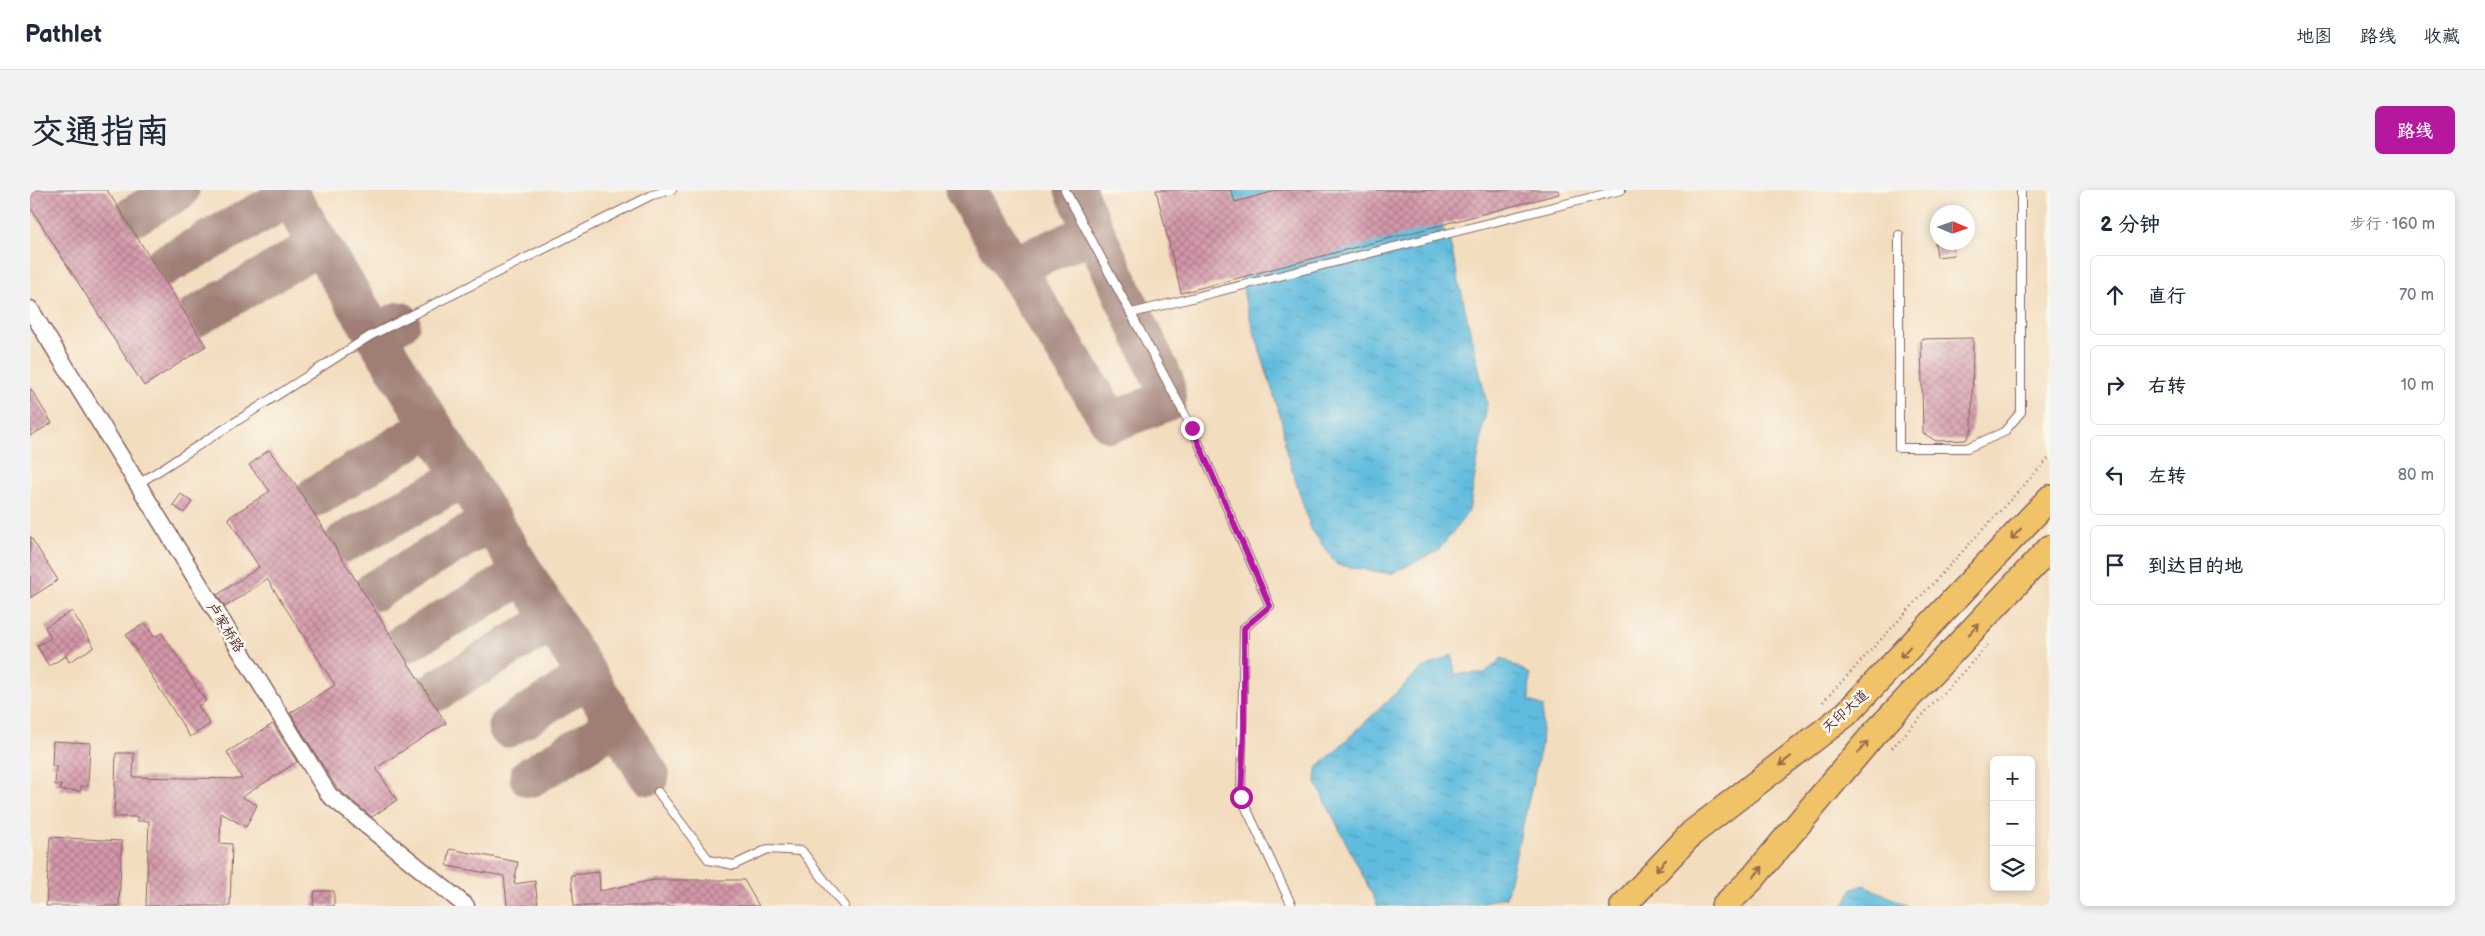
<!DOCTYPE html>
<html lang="zh">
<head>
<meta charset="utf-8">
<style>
	:root { --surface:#fff; --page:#f2f2f3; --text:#1f2937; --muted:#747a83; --line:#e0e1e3; --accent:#b5179e }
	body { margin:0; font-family:"Balsamiq Sans","LXGW WenKai TC",sans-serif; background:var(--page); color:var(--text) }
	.controls { position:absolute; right:15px; bottom:15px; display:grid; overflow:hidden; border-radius:8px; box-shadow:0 2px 8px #0003 }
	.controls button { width:45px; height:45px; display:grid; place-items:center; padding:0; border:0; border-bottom:1px solid var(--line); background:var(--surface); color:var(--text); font:25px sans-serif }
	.compass { position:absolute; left:1900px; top:15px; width:45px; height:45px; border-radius:50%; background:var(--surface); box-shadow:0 2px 8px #0003; rotate:92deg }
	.stop { position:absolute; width:15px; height:15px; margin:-11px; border:4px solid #b5179e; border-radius:50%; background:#fff }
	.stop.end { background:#b5179e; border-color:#fff; box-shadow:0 1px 5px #0008 }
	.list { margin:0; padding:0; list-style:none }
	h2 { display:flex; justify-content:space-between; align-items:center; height:65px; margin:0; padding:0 20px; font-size:21px }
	h2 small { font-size:16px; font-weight:400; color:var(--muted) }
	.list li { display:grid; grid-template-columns:32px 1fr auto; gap:15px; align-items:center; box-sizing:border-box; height:80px; margin:0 10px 10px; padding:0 10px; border:1px solid var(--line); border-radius:8px }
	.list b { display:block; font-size:19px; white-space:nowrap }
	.list em { font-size:16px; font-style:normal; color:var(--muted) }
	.icon { flex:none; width:28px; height:28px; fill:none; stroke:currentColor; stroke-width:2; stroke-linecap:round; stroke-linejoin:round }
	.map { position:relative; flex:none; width:2020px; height:716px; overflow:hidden; border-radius:8px }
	header { display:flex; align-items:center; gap:30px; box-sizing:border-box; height:70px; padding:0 25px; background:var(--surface); border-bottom:1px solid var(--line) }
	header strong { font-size:24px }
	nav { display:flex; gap:28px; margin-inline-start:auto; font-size:18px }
	.intro { display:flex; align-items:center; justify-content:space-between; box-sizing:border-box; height:120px; padding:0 30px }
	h1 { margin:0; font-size:35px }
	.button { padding:12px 22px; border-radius:8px; background:var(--accent); color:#fff; font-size:18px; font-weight:700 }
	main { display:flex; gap:30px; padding:0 30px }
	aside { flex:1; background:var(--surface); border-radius:8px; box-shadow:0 2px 8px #0003 }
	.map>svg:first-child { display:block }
</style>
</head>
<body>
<header>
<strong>Pathlet</strong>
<nav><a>地图</a><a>路线</a><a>收藏</a></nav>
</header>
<div class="intro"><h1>交通指南</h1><a class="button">路线</a></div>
<main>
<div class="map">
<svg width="2020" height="716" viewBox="0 0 2020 716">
	<defs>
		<pattern id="water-ripples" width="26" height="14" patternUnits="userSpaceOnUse" patternTransform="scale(1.25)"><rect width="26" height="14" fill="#60bcde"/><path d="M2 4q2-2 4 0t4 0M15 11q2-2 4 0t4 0" fill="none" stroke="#5198b4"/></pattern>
		<pattern id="building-cross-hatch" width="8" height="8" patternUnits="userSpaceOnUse" patternTransform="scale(1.25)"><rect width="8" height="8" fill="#d397a9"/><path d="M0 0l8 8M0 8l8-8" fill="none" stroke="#ad7b8a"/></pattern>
	</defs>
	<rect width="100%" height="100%" fill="#fbf7ec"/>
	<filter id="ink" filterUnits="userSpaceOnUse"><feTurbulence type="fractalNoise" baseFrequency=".02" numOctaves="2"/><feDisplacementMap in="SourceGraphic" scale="10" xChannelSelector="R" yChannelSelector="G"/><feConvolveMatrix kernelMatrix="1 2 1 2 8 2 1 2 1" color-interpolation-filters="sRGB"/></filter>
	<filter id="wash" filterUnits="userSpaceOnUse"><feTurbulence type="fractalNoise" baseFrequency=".0096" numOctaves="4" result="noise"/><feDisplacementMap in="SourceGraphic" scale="20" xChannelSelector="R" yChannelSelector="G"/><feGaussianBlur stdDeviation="1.12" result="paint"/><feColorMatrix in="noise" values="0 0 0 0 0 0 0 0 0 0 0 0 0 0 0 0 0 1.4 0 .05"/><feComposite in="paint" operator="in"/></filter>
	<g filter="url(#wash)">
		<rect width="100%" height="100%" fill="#f3ddbf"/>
		<g fill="url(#water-ripples)" stroke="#556e84">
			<polygon points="1197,0 1395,0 1420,53 1457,214 1439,321 1409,360 1361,384 1307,375 1281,339 1256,261 1252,232 1216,115"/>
			<polygon points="1422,465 1425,484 1455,483 1472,468 1500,484 1499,510 1513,517 1511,557 1476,707 1436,716 1348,716 1286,593 1286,579 1391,479"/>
			<polygon points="1834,695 1879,716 1814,716 1821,700"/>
		</g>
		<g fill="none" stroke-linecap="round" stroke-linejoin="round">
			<g stroke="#9e7e75" stroke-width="41">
				<polyline points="256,0 345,144 370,132"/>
				<polyline points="935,0 1081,232 1136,211 1134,192 1045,0"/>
				<polyline points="105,25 149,0"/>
				<polyline points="133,76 259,7"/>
				<polyline points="984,76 1064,42"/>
				<polyline points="165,127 289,55"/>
				<polyline points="345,144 619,585"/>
				<polyline points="286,306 402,236"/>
				<polyline points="315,352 434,287"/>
				<polyline points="344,401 461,331"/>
				<polyline points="376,452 494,384"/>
				<polyline points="406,501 523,430"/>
				<polyline points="478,537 558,487"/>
				<polyline points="500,587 587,534"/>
			</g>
		</g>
		<g id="blocks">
			<g fill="url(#building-cross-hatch)">
				<polygon points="0,0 77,0 176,156 114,196 0,17"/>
				<polygon points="1126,0 1201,0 1205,12 1249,0 1528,0 1529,4 1151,103"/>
				<polygon points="1905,52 1922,52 1924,65 1907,67"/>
				<polygon points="1943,148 1942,239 1936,250 1906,251 1893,243 1891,149"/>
				<polygon points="0,198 22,233 0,246"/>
				<polygon points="239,260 264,292 416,533 346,578 367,610 342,627 307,598 260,523 305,495 237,389 195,417 187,405 229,377 198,328 240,301 219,275"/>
				<polygon points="151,304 162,312 154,323 143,315"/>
				<polygon points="0,346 28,390 0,408"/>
				<polygon points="42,421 64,457 39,472 36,466 19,476 7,456 21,448 15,437"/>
				<polygon points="115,433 124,447 132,443 176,511 168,516 180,534 160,547 96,445"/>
				<polygon points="243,534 267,572 212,607 227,615 216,637 191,623 190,653 202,654 200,716 116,716 119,631 107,631 107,627 84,627 86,563 104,563 103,587 212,589 197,562"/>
				<polygon points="23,551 60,553 58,596 51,596 51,601 30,600 31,595 25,595 26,576 22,576"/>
				<polygon points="20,647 92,651 89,716 16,716"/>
				<polygon points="420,659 488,672 484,694 505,691 508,716 477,716 474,686 417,676"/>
				<polygon points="569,682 570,701 624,690 714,690 729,716 544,716 541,685"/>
				<polygon points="285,701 304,701 304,716 283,716"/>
			</g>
		</g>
	</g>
	<g filter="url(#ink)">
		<use href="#blocks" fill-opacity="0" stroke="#85625f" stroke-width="1"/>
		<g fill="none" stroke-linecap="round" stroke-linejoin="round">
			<defs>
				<g id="lane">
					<polyline points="1035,0 1162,238 1240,416 1214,438 1211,607 1262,716"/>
					<polyline points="1869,45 1869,258 1937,258 1974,242 1991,222 1991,0"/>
					<polyline points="1102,123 1591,0"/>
					<polyline points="108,294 340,146 622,5 642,0"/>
					<polyline points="628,602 679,670 704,675 738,659 772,661 814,716"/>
				</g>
				<polyline id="street" points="0,119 299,605 436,716"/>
				<g id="primary">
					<polyline points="1593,716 1662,643 1816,524 2020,308"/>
					<polyline points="1694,716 1722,689 1843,545 2020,358"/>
				</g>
			</defs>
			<use href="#lane" stroke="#85625f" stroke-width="10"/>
			<use href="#street" stroke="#85625f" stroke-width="19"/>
			<use href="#primary" stroke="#85625f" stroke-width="28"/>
			<g stroke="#85625f" stroke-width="2.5" stroke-dasharray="1 4" stroke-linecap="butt">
				<polyline points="1793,512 2020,267"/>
				<polyline points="1862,558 1958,455"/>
			</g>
			<use href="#lane" stroke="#fff" stroke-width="8"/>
			<use href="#street" stroke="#fff" stroke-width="16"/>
			<use href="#primary" stroke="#f0c369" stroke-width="25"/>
		</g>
		<defs><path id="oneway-shaft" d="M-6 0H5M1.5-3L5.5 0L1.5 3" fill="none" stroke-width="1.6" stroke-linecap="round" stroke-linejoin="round" transform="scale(1.25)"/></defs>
		<g stroke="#956947">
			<use href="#oneway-shaft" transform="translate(1986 344) rotate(133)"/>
			<use href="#oneway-shaft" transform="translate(1944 439) rotate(-47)"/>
			<use href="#oneway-shaft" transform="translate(1875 462) rotate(133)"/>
			<use href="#oneway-shaft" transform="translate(1833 557) rotate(-50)"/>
			<use href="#oneway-shaft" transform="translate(1755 571) rotate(142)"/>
			<use href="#oneway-shaft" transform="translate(1631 675) rotate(133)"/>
			<use href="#oneway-shaft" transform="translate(1728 682) rotate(-50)"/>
		</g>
	</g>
	<g fill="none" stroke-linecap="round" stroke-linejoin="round" filter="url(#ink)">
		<polyline stroke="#b5179e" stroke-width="6" points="1162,238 1240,416 1214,438 1214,541 1211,607"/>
	</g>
	<g text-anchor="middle" stroke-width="5" stroke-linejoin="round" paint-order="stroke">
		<g font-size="14" fill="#4a1f2b" stroke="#fbf7ec">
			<text transform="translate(196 437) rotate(58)" y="5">卢家桥路</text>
			<text transform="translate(1815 521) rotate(-42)" y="5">天印大道</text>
		</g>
	</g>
</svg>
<div class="controls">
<button>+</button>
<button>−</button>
<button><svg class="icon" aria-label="layers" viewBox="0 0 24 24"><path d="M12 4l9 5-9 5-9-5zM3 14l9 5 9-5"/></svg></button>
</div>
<svg class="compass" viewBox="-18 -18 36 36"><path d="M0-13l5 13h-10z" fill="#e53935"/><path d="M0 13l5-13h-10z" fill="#747a83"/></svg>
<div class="stop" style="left:1211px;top:607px"></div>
<div class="stop end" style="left:1162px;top:238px"></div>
</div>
<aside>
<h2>2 分钟<small>步行 · 160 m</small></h2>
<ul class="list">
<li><svg class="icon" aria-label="ahead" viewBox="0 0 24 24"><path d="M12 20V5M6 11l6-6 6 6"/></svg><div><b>直行</b></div><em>70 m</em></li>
<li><svg class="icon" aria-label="right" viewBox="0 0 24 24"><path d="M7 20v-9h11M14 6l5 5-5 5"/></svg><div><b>右转</b></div><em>10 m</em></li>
<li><svg class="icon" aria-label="left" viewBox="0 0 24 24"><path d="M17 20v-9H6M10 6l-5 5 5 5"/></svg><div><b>左转</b></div><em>80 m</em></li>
<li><svg class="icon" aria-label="arrive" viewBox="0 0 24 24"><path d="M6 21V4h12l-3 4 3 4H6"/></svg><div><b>到达目的地</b></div></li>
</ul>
</aside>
</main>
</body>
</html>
